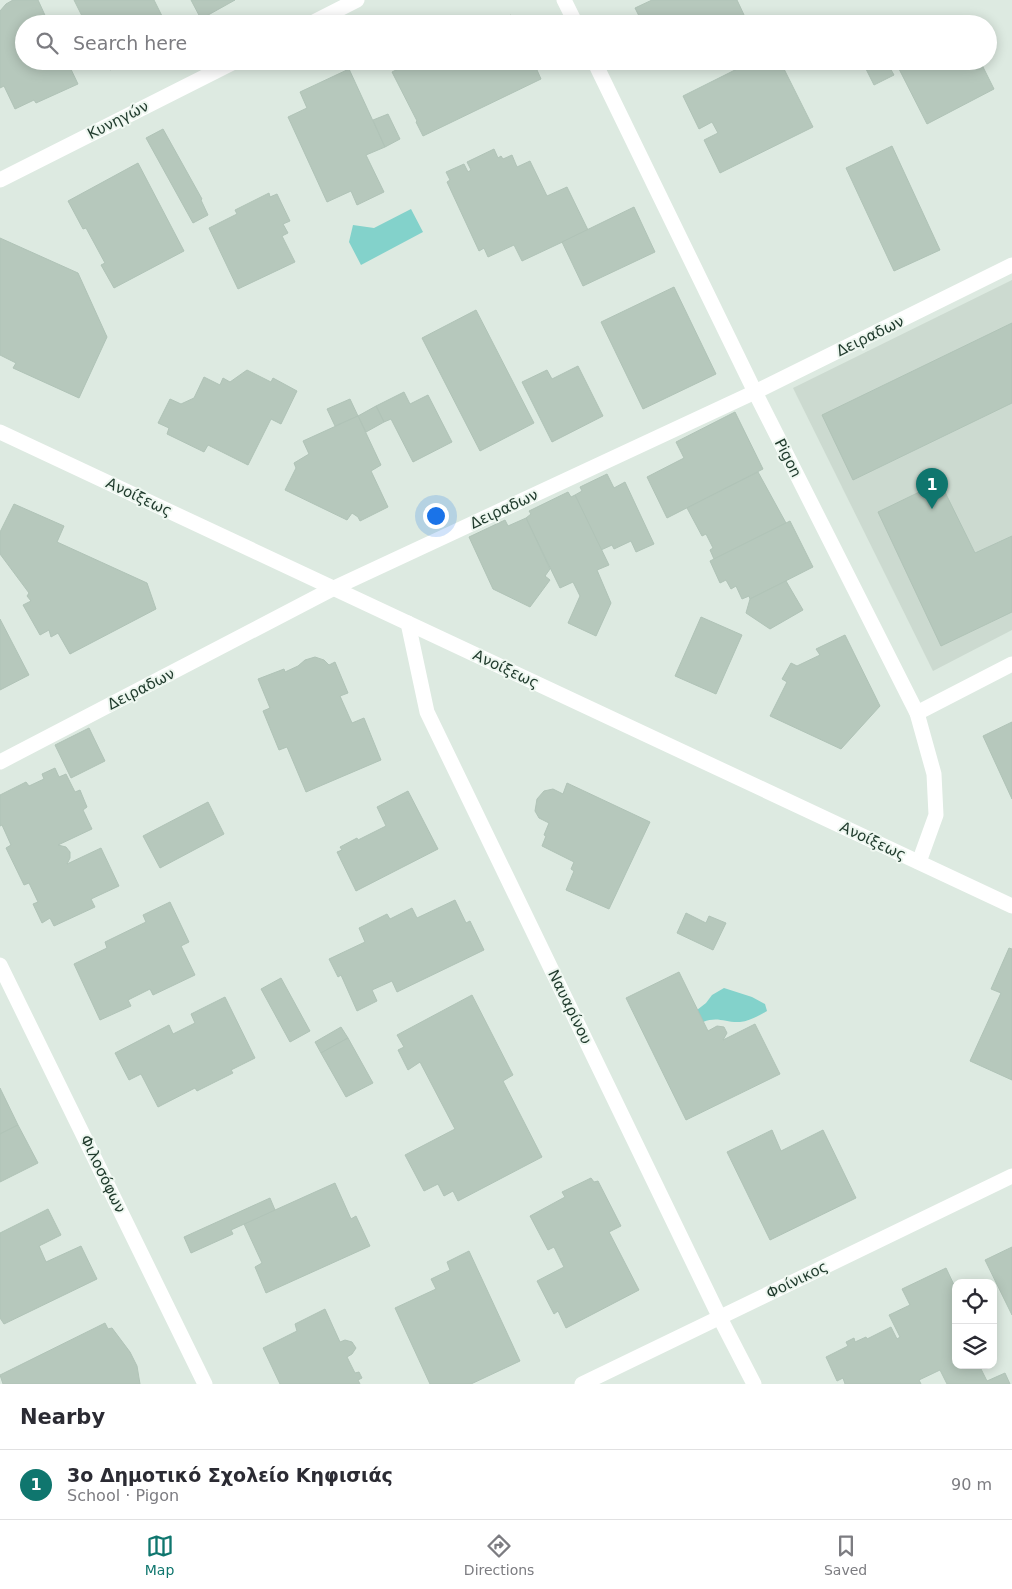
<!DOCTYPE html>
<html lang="en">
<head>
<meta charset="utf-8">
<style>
	:root { --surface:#fff; --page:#f7f7f7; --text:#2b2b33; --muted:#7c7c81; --line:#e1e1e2; --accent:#0f766e }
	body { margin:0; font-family:"DejaVu Sans",sans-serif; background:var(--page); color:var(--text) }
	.controls { position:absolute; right:15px; bottom:15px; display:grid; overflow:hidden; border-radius:10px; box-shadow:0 2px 12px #0003 }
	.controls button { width:45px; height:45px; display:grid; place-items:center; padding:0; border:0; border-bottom:1px solid var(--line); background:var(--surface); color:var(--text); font:25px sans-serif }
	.you { position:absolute; left:435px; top:515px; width:18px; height:18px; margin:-12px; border:4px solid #fff; border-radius:50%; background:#1a73e8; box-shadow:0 0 0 8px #1a73e833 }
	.badge { display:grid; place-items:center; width:32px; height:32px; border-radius:50%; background:var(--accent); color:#fff; font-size:16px; font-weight:700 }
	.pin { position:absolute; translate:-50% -41px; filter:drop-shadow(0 1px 2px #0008) }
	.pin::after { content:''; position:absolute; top:26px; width:18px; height:15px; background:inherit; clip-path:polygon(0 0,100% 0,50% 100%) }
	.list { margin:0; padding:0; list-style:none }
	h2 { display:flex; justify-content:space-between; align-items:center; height:65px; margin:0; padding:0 20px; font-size:21px }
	h2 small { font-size:16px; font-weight:400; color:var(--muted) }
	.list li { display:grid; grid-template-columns:32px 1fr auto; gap:15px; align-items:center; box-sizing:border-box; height:70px; padding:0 20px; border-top:1px solid var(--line) }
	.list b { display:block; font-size:19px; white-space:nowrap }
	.list p { margin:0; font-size:16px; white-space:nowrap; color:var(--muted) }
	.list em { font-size:16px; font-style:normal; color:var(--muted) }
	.icon { flex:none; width:28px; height:28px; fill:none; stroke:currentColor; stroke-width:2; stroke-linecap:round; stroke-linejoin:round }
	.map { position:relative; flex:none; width:1012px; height:1384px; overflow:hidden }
	.search { position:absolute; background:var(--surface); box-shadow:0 2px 12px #0003; left:15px; right:15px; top:15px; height:55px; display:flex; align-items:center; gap:12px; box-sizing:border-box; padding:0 18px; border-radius:28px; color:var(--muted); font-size:19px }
	.sheet { height:135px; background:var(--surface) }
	nav { display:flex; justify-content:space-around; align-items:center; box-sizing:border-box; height:70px; border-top:1px solid var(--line); background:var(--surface); font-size:14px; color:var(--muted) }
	nav a { display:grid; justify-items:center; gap:2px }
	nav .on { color:var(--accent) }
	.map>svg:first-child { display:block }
</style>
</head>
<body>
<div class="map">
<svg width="1012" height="1384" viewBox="0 0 1012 1384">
	<rect width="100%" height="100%" fill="#ddeae1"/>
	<polygon fill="#ccdad0" points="1012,280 1012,630 933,671 793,388"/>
	<g fill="#83d2cb">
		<polygon points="411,209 423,232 361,265 349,242 353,225 374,228"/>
		<path d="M724,988L752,997L765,1004L767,1011C758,1016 750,1021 740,1022C726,1023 718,1016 703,1022L697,1010L706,1003L712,995Z"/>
	</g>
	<g fill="#b6c8bc" stroke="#b0c3b7">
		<polygon points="13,0 38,0 49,24 24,24 24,61 67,61 78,84 36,103 34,100 15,109 4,86 0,88 0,11 6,4"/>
		<polygon points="74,0 154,0 166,24 86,24"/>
		<polygon points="191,0 235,0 201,19"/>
		<polygon points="652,0 737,0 745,17 731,24 639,24 637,19 640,18 635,8"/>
		<polygon points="511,15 515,24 493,24"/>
		<polygon points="105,61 127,61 110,70"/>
		<polygon points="414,61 533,61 541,79 423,136 416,122 417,121 392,72"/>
		<polygon points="753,61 780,61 813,127 720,173 704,140 718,133 712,122 699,129 683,96"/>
		<polygon points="862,61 886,61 894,75 874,85"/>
		<polygon points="895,61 980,61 994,89 927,124"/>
		<polygon points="349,69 385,147 366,155 384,192 357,205 351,191 327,202 288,117 307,108 300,92"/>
		<polygon points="388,114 400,139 385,147 373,120"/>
		<polygon points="163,129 202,199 201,200 208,215 193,223 146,138"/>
		<polygon points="892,146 940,250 894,271 846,168"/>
		<polygon points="494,149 498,158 501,156 503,159 512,155 517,167 530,161 547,196 567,187 588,230 522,261 514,245 488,257 484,248 479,251 447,182 450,180 446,172 464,164 468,172 471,170 467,162"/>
		<polygon points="138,163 184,251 114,288 101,265 105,263 86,228 83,229 68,201"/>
		<polygon points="269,193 270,197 277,194 290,221 283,224 288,233 282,236 295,262 238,289 209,228 237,214 235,210"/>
		<polygon points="634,207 655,252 583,286 562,242"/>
		<polygon points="0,238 78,273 107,337 79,398 13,368 16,363 0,355"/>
		<polygon points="674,287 716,374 643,409 601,322"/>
		<polygon points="476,310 534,423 480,451 422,338"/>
		<polygon points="1012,323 1012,403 853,480 822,415"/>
		<polygon points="578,366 603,416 552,442 522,382 547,370 552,379"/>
		<polygon points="247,370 271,382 273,378 297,391 281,424 271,419 248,465 208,445 204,452 167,434 169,428 158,423 170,399 181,404 194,398 204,377 220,385 223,378 230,382"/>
		<polygon points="404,392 410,404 428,395 452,442 413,462 391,419 384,422 376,406"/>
		<polygon points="350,399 358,416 335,426 327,409"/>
		<polygon points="376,406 384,422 366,432 358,416"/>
		<polygon points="735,412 763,469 667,518 647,477 684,458 676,442"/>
		<polygon points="358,416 381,465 371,471 388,507 360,521 358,517 352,513 347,520 285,490 296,468 294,463 309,454 303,441"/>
		<polygon points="758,472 786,523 714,559 710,550 713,548 706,534 702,536 687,508"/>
		<polygon points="607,474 614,488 625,482 654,544 636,552 631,541 614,549 612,545 601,550 575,495 582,491 580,487"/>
		<polygon points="940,482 975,553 1012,536 1012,612 941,646 878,512"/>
		<polygon points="568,492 571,497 575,495 609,565 597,570 611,603 596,636 568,623 580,596 573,582 560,588 526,518 531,514 529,511"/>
		<polygon points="14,504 64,526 57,542 147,583 156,609 70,654 58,633 51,637 49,630 40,635 23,605 31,601 27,596 29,593 0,554 0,532"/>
		<polygon points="526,518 550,569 545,576 550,580 530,607 493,589 469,537 505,520 508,526"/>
		<polygon points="790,521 813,567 750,599 749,596 742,599 736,586 731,589 726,580 720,583 710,561"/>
		<polygon points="786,581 803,610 770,629 746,613 750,599"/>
		<polygon points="701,617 742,635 716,694 675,676"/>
		<polygon points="0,619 29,675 0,690"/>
		<polygon points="845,635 880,706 841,749 770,716 787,682 782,679 791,663 797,666 820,655 816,649"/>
		<polygon points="315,657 324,660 329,665 335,662 348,693 340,696 352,723 364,718 381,760 306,792 287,747 279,750 263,711 270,708 258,679 284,669 285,672 298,666 305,660"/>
		<polygon points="1012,722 1012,799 983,736"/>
		<polygon points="89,728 105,761 71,778 55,745"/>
		<polygon points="55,768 59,777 66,774 75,792 80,790 87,807 83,810 92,829 58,845 66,847 70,852 70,858 67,864 101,848 119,886 91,899 95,907 54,926 50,918 42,923 33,904 38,902 29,883 24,885 6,848 11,845 2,825 0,826 0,795 26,782 29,786 44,779 42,774"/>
		<polygon points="567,783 650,822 609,909 566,890 574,871 571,869 574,862 542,846 546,836 544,835 549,823 539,818 535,811 537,799 544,791 553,789 563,794"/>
		<polygon points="408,791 438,849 356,891 337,852 342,850 340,847 357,838 358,840 386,826 377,807"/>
		<polygon points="208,802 224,834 160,868 143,836"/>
		<polygon points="455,900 466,923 470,921 484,950 397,992 392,981 372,990 377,1001 357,1011 341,975 338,977 329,959 365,942 359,928 387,914 390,919 412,908 417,918"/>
		<polygon points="170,902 189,942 181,946 195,975 153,995 150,989 128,1000 131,1006 100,1020 74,964 107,948 105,942 146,922 143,915"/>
		<polygon points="686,913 706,923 709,916 726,923 713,950 677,933"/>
		<polygon points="1009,948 1012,949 1012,1080 970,1061 1001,993 991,989"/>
		<polygon points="679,972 708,1031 717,1026 724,1027 727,1033 723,1040 755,1024 780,1074 686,1120 626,998"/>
		<polygon points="281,978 310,1031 290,1042 261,989"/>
		<polygon points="472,995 513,1075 503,1081 542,1157 458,1201 453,1191 444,1196 438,1184 424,1191 405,1155 455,1129 420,1062 408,1070 398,1050 404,1047 397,1035"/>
		<polygon points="225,997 255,1058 231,1070 233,1073 197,1091 195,1088 158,1107 141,1074 129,1080 115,1053 169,1025 173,1034 195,1023 191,1014"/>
		<polygon points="341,1027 348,1038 321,1053 315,1042"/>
		<polygon points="348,1038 373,1083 346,1097 321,1053"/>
		<polygon points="0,1088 18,1125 0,1134"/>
		<polygon points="18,1125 38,1163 0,1182 0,1134"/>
		<polygon points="772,1130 781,1151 823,1130 856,1198 770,1240 727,1152"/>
		<polygon points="591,1178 594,1182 598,1181 621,1226 609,1232 639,1290 566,1328 558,1311 554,1314 537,1281 564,1267 554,1247 548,1250 530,1216 565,1197 562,1192"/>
		<polygon points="335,1183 351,1219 356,1216 370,1246 266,1293 255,1267 262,1263 244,1224"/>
		<polygon points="270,1198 275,1210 231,1230 233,1234 191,1253 184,1237"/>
		<polygon points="48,1209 61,1235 39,1246 46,1262 81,1246 97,1279 4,1324 0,1318 0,1233"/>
		<polygon points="1012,1247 1012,1315 985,1260"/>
		<polygon points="469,1251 520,1361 471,1384 430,1384 395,1308 436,1289 431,1279 450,1270 447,1262"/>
		<polygon points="946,1268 956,1289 956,1297 954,1298 956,1302 956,1365 979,1365 987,1381 1005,1373 1010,1384 947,1384 940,1370 919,1380 921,1384 845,1384 843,1378 837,1381 826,1357 848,1346 846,1342 854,1338 855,1342 866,1337 867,1339 891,1327 897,1339 900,1337 889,1315 910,1305 902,1289"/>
		<polygon points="325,1309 340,1342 345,1340 352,1342 356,1348 352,1354 347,1357 355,1373 359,1372 362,1378 358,1380 360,1384 280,1384 263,1348 297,1331 295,1324"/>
		<polygon points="105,1323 108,1329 112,1328 130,1352 137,1366 140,1384 3,1384 0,1375"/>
	</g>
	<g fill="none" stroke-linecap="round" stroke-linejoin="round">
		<polyline stroke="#fff" stroke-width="15" points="755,392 917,713 934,774 936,815 919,862"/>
		<g stroke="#fff" stroke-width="15">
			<polyline points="564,0 576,24"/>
			<polyline points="310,24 357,0"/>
			<polyline points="594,61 755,392"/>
			<polyline points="0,180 236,61"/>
			<polyline points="0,432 1012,906"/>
			<polyline points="408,623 427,712 720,1318 754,1384"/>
			<polyline points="917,713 1012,664"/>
			<polyline points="0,762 334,588 755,392 1012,265"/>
			<polyline points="0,965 205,1384"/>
			<polyline points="582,1384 1012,1176"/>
		</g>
	</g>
	<g text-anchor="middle" stroke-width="4" stroke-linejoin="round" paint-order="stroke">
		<g font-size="15" fill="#1f3a2c" stroke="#eef7f0">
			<text transform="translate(118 120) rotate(-27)" y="5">Κυνηγών</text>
			<text transform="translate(870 336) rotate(-26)" y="5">Δειραδων</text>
			<text transform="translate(788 458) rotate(63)" y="5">Pigon</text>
			<text transform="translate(139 497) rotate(25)" y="5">Ανοίξεως</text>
			<text transform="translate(504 509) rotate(-25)" y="5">Δειραδων</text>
			<text transform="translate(506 669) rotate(25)" y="5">Ανοίξεως</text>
			<text transform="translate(141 689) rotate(-27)" y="5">Δειραδων</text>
			<text transform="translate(873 841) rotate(25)" y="5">Ανοίξεως</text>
			<text transform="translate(570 1007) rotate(64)" y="5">Ναυαρίνου</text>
			<text transform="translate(103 1174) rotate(64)" y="5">Φιλοσόφων</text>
			<text transform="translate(797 1280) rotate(-26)" y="5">Φοίνικος</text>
		</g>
	</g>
</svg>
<div class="controls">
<button><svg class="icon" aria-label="locate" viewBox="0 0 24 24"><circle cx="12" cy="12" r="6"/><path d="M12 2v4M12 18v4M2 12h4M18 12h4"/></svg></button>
<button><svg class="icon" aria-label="layers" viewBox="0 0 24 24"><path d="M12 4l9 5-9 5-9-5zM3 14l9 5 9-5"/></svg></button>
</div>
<div class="you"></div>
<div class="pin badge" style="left:932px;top:509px">1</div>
<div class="search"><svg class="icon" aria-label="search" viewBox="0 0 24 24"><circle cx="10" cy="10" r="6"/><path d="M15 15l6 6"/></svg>Search here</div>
</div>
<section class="sheet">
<h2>Nearby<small></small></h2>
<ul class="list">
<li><span class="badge">1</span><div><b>3ο Δημοτικό Σχολείο Κηφισιάς</b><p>School · Pigon</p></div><em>90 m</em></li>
</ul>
</section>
<nav>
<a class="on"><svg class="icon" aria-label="map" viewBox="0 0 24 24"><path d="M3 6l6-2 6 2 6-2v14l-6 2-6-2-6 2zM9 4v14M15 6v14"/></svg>Map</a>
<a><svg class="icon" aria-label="directions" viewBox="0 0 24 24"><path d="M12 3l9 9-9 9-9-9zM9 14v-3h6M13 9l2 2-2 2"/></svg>Directions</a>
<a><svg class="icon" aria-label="saved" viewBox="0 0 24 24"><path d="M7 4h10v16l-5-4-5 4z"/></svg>Saved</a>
</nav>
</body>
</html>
